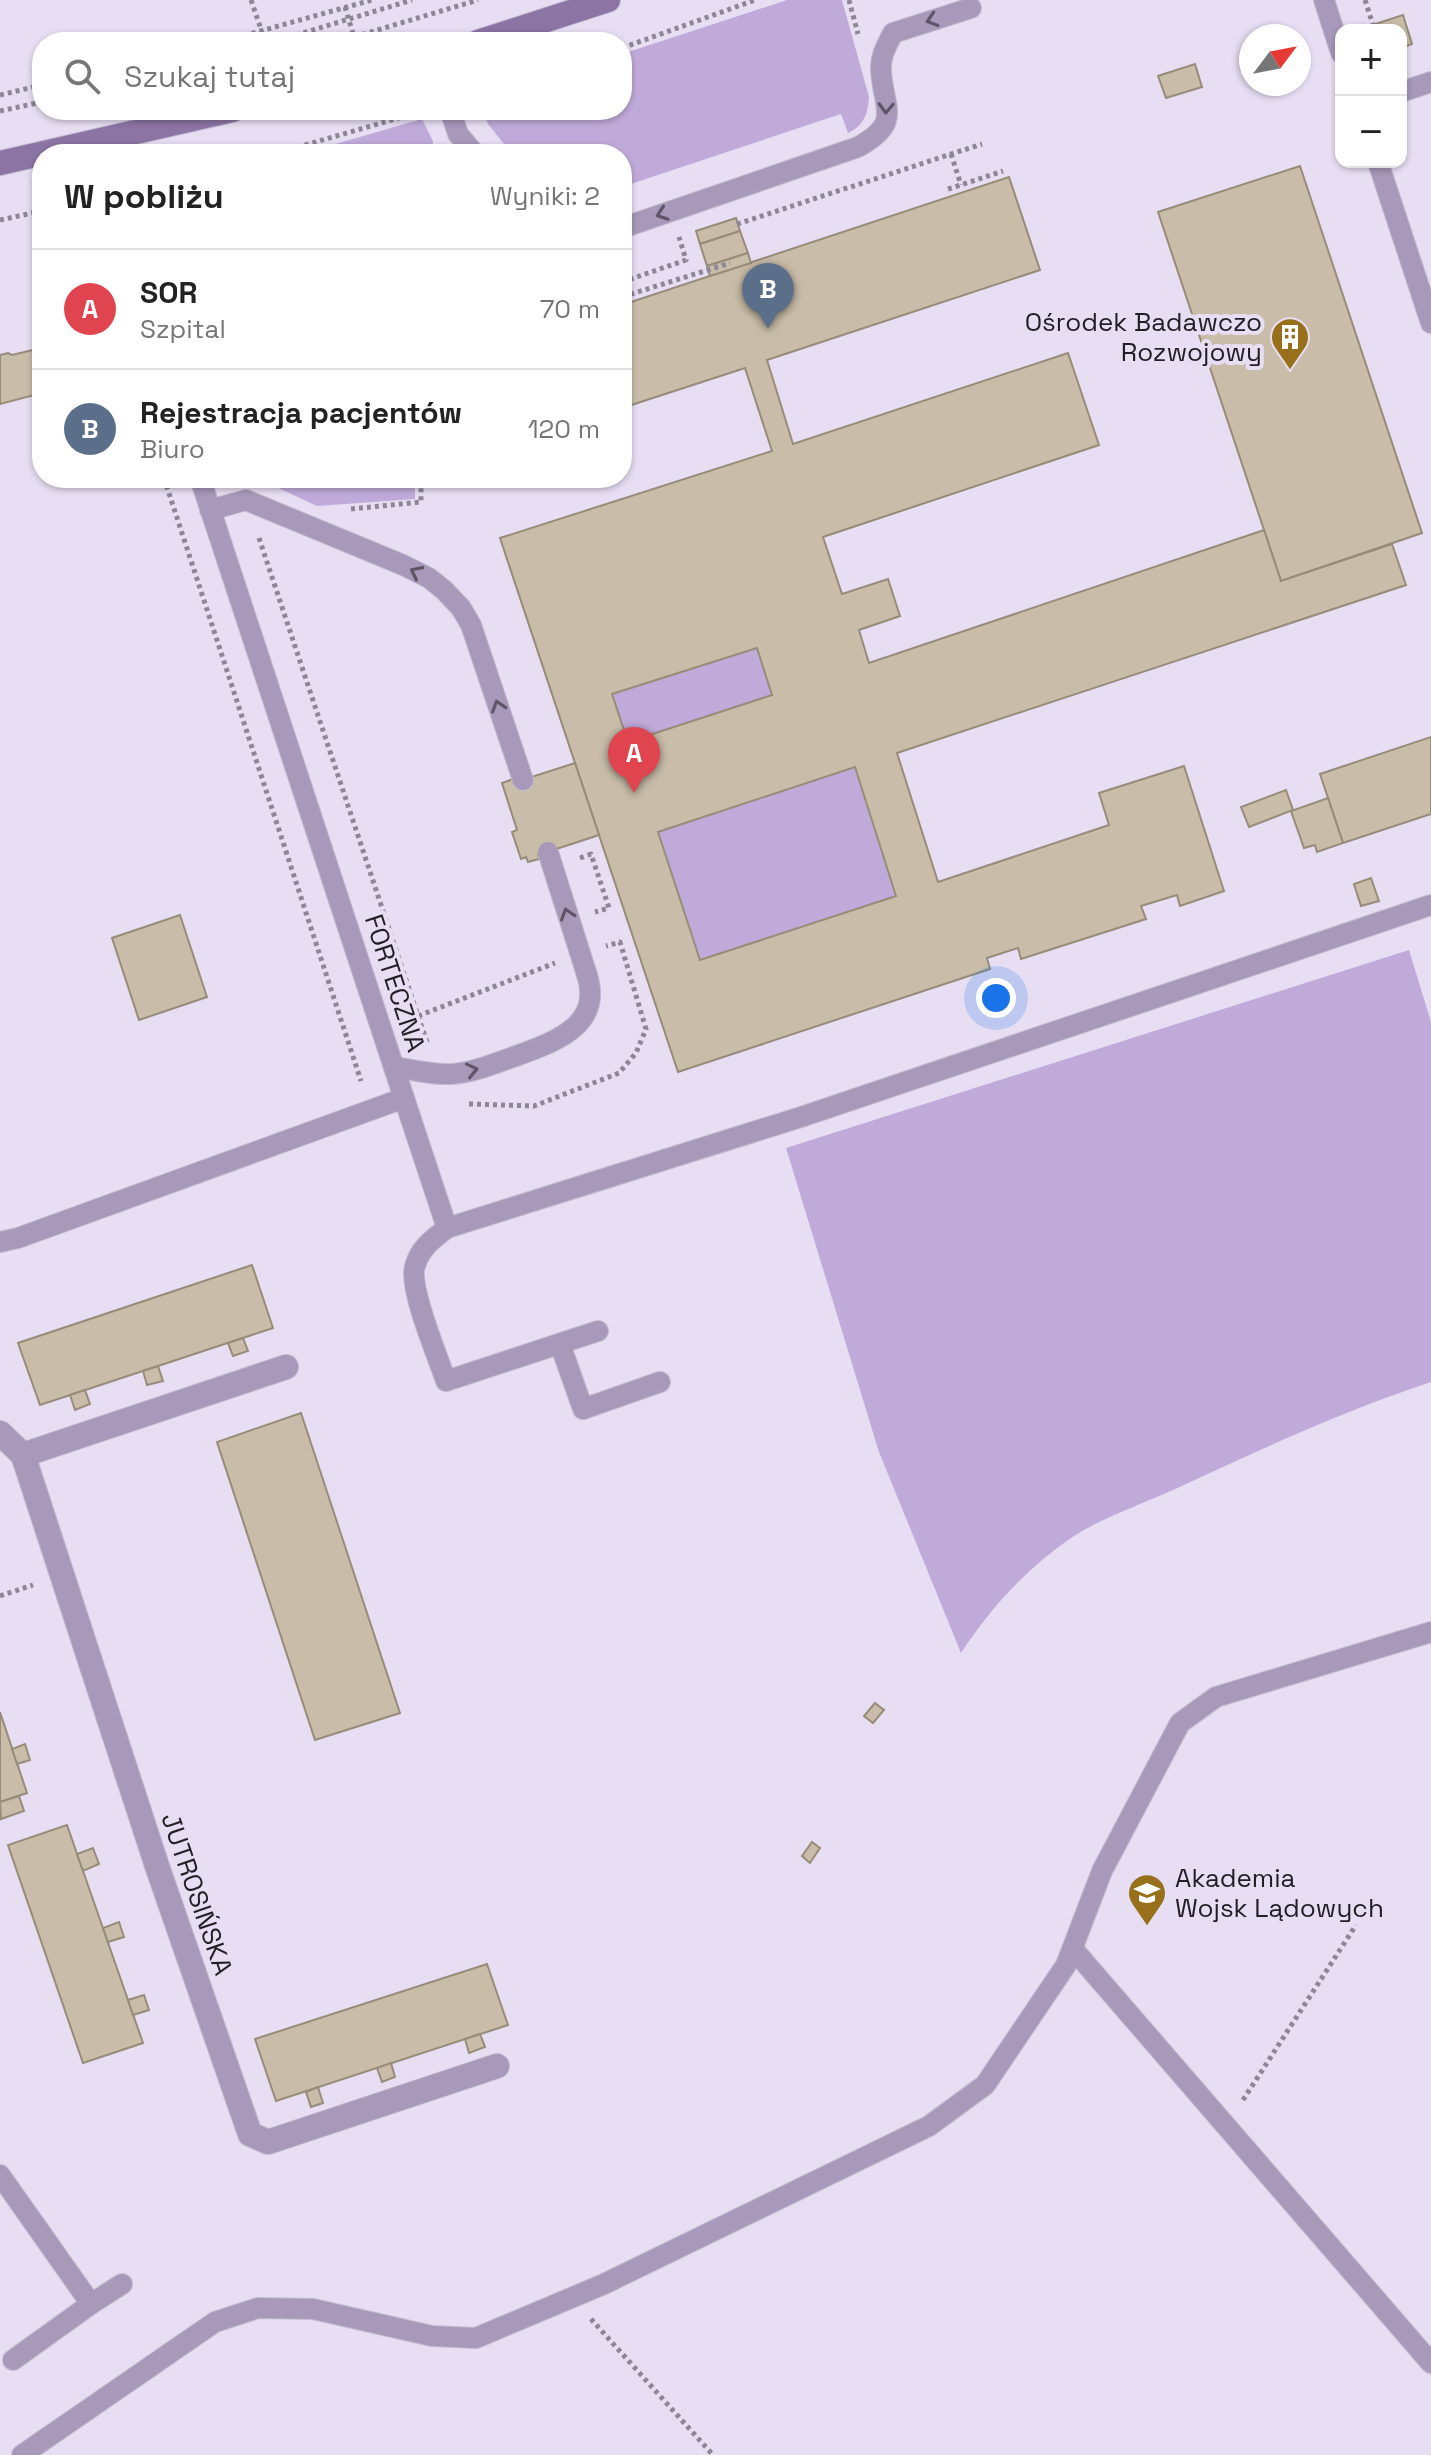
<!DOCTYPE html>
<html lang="pl">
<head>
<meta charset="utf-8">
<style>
	:root { --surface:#fff; --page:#f6f6f6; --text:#222; --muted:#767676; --line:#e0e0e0; --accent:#98701b }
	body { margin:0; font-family:"Space Grotesk",sans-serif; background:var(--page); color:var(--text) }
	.controls { position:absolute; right:24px; top:24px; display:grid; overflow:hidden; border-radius:16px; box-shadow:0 2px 6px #0004 }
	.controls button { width:72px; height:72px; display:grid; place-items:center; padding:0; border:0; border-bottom:2px solid var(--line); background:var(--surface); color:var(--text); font:40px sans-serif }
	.compass { position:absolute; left:1239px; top:24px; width:72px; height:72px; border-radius:50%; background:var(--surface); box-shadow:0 2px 6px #0004; rotate:58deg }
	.you { position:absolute; left:996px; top:998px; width:28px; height:28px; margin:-20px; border:6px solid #fff; border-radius:50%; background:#1a73e8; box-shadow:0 0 0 12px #1a73e833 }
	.badge { display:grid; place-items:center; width:52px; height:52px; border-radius:50%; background:var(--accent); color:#fff; font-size:26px; font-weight:700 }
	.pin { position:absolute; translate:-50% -66px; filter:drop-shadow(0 2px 4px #0008) }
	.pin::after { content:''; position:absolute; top:42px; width:28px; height:24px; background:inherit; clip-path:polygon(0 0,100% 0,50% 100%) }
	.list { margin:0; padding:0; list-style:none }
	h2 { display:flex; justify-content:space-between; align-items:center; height:104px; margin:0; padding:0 32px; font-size:34px }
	h2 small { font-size:26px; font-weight:400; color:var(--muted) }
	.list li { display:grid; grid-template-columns:52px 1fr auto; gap:24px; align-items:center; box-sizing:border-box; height:120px; padding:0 32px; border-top:2px solid var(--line) }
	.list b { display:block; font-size:30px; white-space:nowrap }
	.list p { margin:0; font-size:26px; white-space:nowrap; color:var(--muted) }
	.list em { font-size:26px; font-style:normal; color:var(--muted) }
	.icon { flex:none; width:44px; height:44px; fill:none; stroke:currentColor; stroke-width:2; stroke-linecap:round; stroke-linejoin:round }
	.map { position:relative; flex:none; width:1431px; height:2455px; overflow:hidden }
	.search { position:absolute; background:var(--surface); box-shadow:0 2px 6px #0004; left:32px; top:32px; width:600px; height:88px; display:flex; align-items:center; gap:20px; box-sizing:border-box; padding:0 28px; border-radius:32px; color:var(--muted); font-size:30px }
	.panel { position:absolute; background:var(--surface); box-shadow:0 2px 6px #0004; left:32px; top:144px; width:600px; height:344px; border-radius:32px }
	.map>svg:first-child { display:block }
</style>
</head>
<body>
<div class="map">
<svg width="1431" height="2455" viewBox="0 0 1431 2455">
	<rect width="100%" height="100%" fill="#e7def3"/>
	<g fill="#c0aad9">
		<path d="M787,0H842L869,97C868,113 864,126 848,133L841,114L622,187V154H512L488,124L482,110H622V54Z"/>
		<polygon points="422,119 433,141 431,154 412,154 408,144 380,154 301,154"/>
		<polygon points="257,478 415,478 415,499 317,506"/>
		<polygon points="757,648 772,695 628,742 612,694"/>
		<polygon points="855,767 896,896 700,960 658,832"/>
		<path d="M1409,950L1431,1022V1382C1343,1411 1257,1451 1173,1490C1142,1504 1102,1518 1074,1536C1028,1567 992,1606 961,1653L879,1452L786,1148Z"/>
	</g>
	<g fill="#c9bda9" stroke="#978c79" stroke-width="2" fill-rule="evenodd">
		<polygon points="1403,15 1412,44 1401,48 1401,30 1357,30"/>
		<polygon points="1195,64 1202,87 1166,98 1158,76"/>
		<polygon points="1300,166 1422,533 1281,581 1158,212"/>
		<path d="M1009,177L1040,270L767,360L793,444L1068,353L1099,445L823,537L842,594L888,579L900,616L859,630L869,663L1264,530L1281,581L1392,544L1406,585L897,753L938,882L1109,825L1099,793L1184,766L1224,891L1180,906L1177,895L1141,906L1146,919L1021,959L1018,948L987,958L990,969L678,1072L500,538L772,451L745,368L622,408V305ZM757,648L772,695L628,742L612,694ZM855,767L896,896L700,960L658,832Z"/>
		<polygon points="736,218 740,231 700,244 696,231"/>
		<polygon points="740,231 748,253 707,266 700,244"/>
		<polygon points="748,253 751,263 710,276 707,266"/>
		<polygon points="42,345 42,393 0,404 0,355 8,353 12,355 37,349"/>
		<polygon points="1431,737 1431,814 1343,843 1320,774"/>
		<polygon points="575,763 599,835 538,855 539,859 528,862 526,857 521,859 512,832 517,830 502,783 513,779 513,783"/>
		<polygon points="1286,790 1293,810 1249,827 1241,807"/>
		<polygon points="1328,798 1343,843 1317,852 1315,845 1304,848 1291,811"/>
		<polygon points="1371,878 1379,901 1361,906 1354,884"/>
		<polygon points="180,915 207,997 139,1020 112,938"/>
		<polygon points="252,1265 273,1328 40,1405 18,1343"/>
		<polygon points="243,1338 248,1351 233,1356 228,1343"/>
		<polygon points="158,1366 163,1381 147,1385 143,1371"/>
		<polygon points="85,1390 90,1404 75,1410 70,1395"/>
		<polygon points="301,1413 400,1713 315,1740 217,1442"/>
		<polygon points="875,1703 884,1710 873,1723 864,1716"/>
		<polygon points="0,1712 27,1793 0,1802"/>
		<polygon points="25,1744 30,1760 17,1764 12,1749"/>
		<polygon points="19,1796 24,1811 1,1819 0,1802"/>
		<polygon points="67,1825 143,2043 83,2063 8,1845"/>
		<polygon points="812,1842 820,1848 810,1863 802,1856"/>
		<polygon points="93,1848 99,1864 83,1871 77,1854"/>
		<polygon points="119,1922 124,1937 108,1942 103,1928"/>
		<polygon points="487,1964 508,2025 276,2101 255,2039"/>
		<polygon points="144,1995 149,2010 133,2015 128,2000"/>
		<polygon points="480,2034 485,2047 469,2053 465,2039"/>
		<polygon points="391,2063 395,2077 382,2082 377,2068"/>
		<polygon points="318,2087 323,2103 311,2107 306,2092"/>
	</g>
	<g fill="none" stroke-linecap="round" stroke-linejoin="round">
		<defs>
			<g id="lane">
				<polyline points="1324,0 1341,53"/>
				<polyline points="1401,92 1431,82"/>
				<polyline points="450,110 458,134 475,154"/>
				<polyline points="1378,162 1431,323"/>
				<path d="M622,228L858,147C903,122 883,109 881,70C880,56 887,45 893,33L971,8"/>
				<polyline points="210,510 246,500 403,565 429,578 444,590 461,608 471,625 523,780"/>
				<path d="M396,1067C413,1070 432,1075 451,1074C473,1073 495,1063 516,1056C554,1042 603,1026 587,975"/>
				<polyline points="404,1098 447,1228"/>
				<polyline points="0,1242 18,1238 404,1098 200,478"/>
				<path d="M598,1331L446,1381C438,1357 408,1287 415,1266C420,1248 433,1239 447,1228L801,1117L1431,905"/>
				<polyline points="560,1344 583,1409 660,1382"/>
				<polyline points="1073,1949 1431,2363"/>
				<polyline points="0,2175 91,2304 13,2360"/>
				<polyline points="91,2304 122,2284"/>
				<polyline points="22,2455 215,2322 258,2308 313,2309 432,2336 476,2338 604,2284 929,2126 985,2085 1066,1965 1102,1871 1180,1723 1216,1697 1431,1632"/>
			</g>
			<g id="street">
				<polyline points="0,1433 23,1455 157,1866 250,2134 268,2142 497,2066"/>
				<polyline points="23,1455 286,1367"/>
			</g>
			<g id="secondary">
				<polyline points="478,42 608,0"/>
				<polyline points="0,163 232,110"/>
			</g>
		</defs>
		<use href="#lane" stroke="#c3bbce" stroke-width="22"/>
		<use href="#street" stroke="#c3bbce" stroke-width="26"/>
		<use href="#secondary" stroke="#c3bbce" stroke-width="26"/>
		<g stroke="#8c8695" stroke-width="5" stroke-dasharray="4 4" stroke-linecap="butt">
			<polyline points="251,0 262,32"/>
			<polyline points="849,0 858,34"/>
			<polyline points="1365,0 1373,25"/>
			<polyline points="345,7 354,37 478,0"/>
			<polyline points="221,42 372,0"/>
			<polyline points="273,42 412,0"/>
			<polyline points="622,48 755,0"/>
			<polyline points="0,95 42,85"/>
			<polyline points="0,111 42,102"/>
			<polyline points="274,154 423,111"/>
			<polyline points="951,154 961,185"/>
			<polyline points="948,189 1003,171"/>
			<polyline points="0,220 42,211"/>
			<polyline points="737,224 982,144"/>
			<polyline points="622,282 686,260 679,237"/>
			<polyline points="622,286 625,296 730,263"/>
			<polyline points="164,478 361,1081"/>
			<polyline points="351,509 421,502 421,478"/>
			<polyline points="259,538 418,1016 555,963"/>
			<polyline points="580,858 591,854 609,908 595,912"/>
			<polyline points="418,1016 428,1045"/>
			<polyline points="469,1104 534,1106 619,1073 636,1053 646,1029 620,942 606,946"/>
			<polyline points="0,1596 33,1585"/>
			<polyline points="1243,2100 1356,1925"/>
			<polyline points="591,2319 713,2455"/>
		</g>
		<use href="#lane" stroke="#a898ba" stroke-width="20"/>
		<use href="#street" stroke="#a898ba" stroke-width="24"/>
		<use href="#secondary" stroke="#8c74a5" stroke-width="24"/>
		<defs>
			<polyline id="lane-bridge" points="548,852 587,975"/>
		</defs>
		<use href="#lane-bridge" stroke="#c3bbce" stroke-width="22" stroke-linecap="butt"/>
		<use href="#lane-bridge" stroke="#a898ba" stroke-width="20"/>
	</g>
	<defs><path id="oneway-chevron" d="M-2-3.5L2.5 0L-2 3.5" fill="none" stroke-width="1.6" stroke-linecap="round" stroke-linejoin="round" transform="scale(2)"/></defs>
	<g stroke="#5e5568">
		<use href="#oneway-chevron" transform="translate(932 20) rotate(162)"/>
		<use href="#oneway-chevron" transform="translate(886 108) rotate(92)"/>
		<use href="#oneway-chevron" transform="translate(662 214) rotate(161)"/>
		<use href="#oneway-chevron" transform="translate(416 572) rotate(-153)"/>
		<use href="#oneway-chevron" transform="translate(498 706) rotate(-108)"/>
		<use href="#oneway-chevron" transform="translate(567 914) rotate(-108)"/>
		<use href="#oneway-chevron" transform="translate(472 1070) rotate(-13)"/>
	</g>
	<defs>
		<symbol id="building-pin" viewBox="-11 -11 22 30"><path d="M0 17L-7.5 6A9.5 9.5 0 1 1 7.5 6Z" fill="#98701b" stroke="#e7def3"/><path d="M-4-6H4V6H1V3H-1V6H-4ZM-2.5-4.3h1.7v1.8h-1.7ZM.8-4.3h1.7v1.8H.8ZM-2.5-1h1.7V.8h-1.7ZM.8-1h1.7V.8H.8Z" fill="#fff"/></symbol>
		<symbol id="university-pin" viewBox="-11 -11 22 30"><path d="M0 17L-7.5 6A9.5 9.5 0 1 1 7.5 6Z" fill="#98701b" stroke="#e7def3"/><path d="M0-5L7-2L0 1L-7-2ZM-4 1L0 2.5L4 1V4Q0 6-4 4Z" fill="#fff"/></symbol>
	</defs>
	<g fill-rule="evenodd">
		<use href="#building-pin" x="1268" y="315" width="44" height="60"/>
		<use href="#university-pin" x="1125" y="1871" width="44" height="60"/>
	</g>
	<g text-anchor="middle" stroke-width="8" stroke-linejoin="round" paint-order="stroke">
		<g font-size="26" fill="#211e25" stroke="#e7def3" text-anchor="end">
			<text x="1262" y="331">Ośrodek Badawczo<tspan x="1262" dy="30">Rozwojowy</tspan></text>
			<text x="1175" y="1887" text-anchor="start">Akademia<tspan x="1175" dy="30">Wojsk Lądowych</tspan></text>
		</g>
		<g font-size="26" fill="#211e25" stroke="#e7def3">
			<text transform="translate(395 983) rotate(72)" y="9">FORTECZNA</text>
			<text transform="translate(197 1894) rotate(71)" y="9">JUTROSIŃSKA</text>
		</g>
	</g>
</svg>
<div class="controls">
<button>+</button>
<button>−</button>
</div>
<svg class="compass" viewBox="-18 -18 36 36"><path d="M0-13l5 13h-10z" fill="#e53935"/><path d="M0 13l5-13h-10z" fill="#767676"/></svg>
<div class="you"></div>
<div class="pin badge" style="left:634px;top:793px;background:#e0444e">A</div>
<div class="pin badge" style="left:768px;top:329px;background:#5c6f8a">B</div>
<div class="search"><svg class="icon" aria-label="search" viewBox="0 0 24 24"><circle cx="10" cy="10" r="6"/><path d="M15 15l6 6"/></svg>Szukaj tutaj</div>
<section class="panel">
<h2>W pobliżu<small>Wyniki: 2</small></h2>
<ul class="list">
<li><span class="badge" style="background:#e0444e">A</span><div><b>SOR</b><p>Szpital</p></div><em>70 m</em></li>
<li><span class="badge" style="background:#5c6f8a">B</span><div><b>Rejestracja pacjentów</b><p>Biuro</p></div><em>120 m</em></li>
</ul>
</section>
</div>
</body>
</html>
